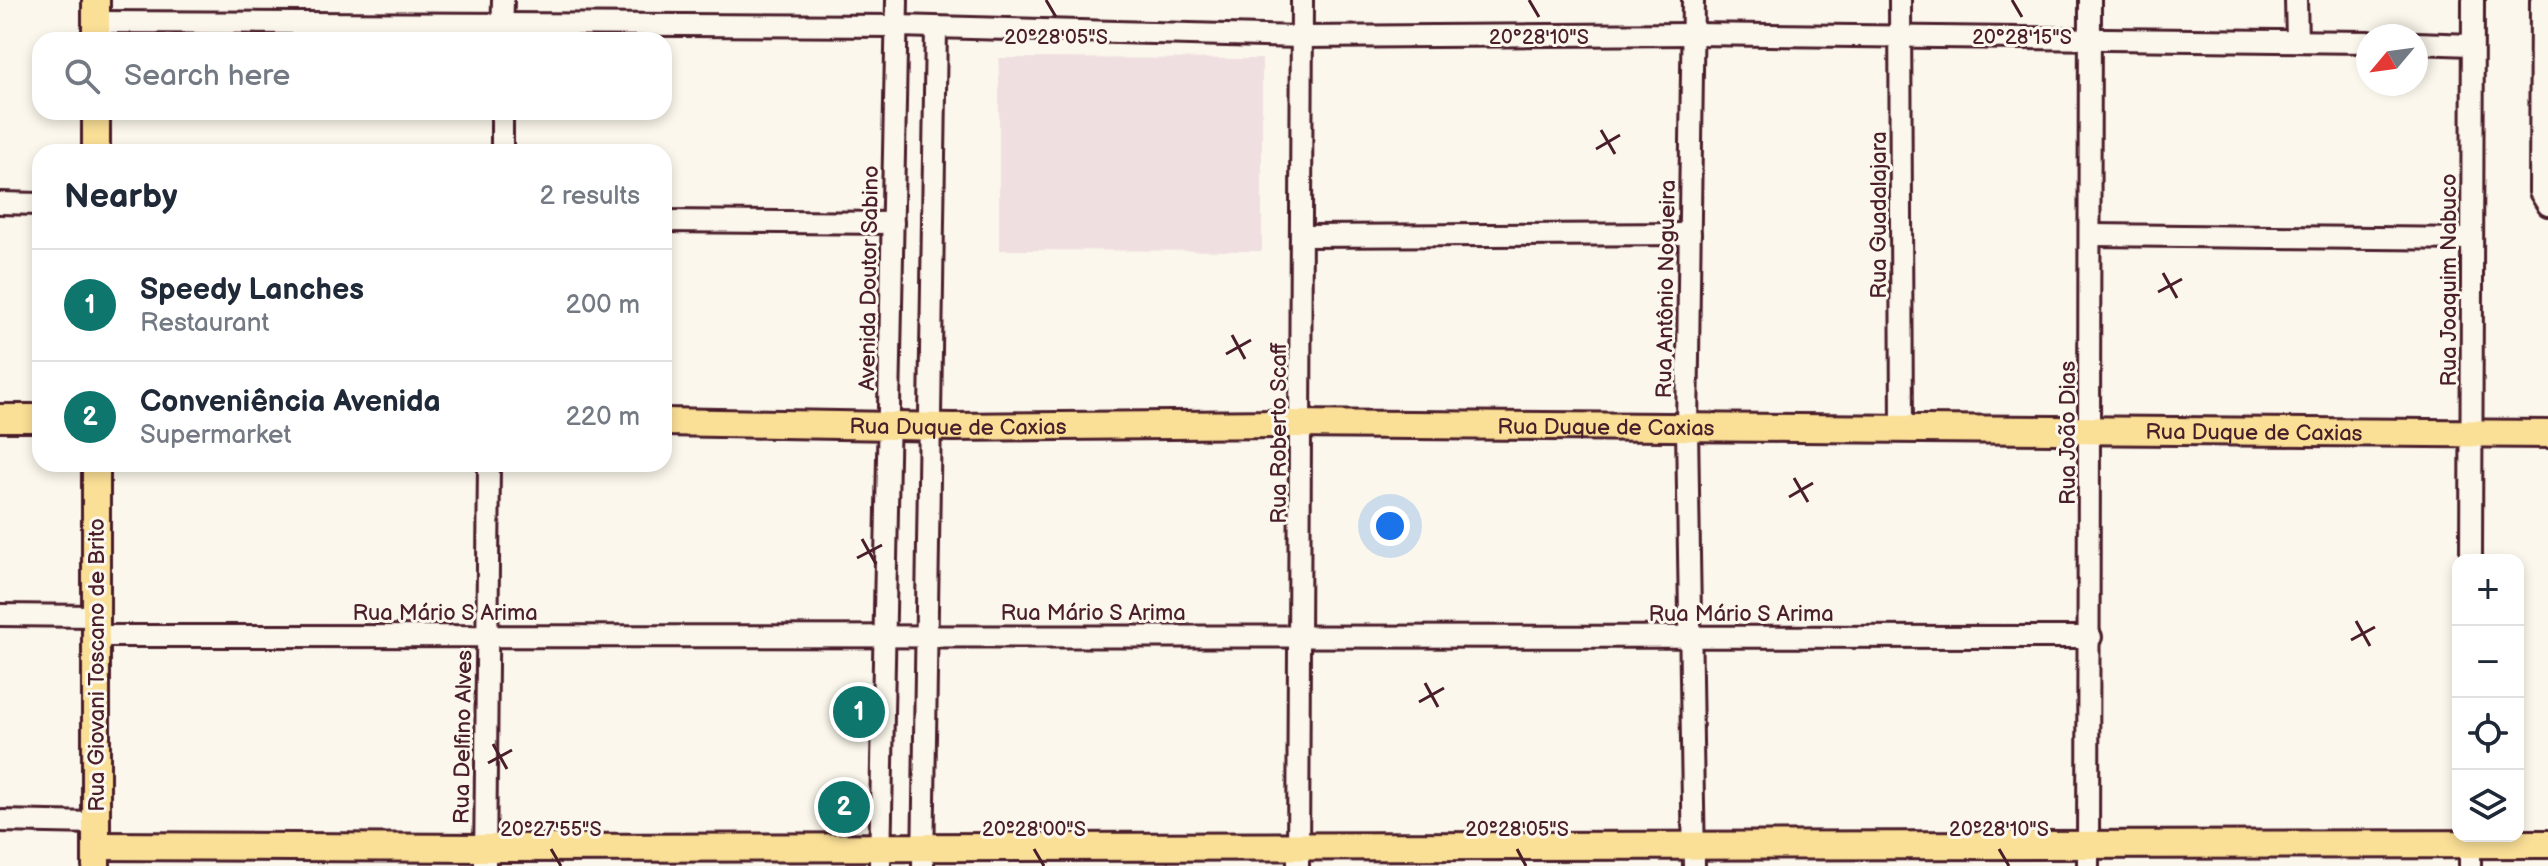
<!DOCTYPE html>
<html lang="en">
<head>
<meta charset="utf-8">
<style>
	:root { --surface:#fff; --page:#f2f2f3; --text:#1f2937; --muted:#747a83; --line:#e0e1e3; --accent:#0f766e }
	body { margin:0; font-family:"Balsamiq Sans",sans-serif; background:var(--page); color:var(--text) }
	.controls { position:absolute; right:24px; bottom:24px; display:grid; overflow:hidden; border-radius:16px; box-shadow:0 4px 12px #0003 }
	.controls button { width:72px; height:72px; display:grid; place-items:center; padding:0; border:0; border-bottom:2px solid var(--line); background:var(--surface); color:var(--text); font:40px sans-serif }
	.compass { position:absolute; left:2356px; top:24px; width:72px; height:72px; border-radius:50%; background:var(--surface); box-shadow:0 4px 12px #0003; rotate:241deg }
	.you { position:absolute; left:1390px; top:526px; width:28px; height:28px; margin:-20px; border:6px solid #fff; border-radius:50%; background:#1a73e8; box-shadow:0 0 0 12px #1a73e833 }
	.badge { display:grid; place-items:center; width:52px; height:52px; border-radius:50%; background:var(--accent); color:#fff; font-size:26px; font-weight:700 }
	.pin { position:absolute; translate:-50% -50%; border:4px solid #fff; box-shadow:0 2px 8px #0006 }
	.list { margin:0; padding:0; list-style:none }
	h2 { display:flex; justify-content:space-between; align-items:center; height:104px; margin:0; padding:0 32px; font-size:34px }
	h2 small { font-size:26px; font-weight:400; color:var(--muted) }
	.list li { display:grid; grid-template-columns:52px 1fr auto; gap:24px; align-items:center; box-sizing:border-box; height:112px; padding:0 32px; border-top:2px solid var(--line) }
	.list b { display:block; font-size:30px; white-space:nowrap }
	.list p { margin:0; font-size:26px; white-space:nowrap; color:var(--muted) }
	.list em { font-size:26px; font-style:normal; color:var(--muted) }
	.icon { flex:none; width:44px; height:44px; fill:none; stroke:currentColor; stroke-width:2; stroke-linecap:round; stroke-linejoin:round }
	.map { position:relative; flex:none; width:2548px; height:866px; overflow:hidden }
	.search { position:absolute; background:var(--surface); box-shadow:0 4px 12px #0003; left:32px; top:32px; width:640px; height:88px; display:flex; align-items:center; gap:20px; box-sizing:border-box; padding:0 28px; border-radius:24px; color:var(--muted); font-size:30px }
	.panel { position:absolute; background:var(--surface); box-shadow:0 4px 12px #0003; left:32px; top:144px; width:640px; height:328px; border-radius:24px }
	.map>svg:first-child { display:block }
</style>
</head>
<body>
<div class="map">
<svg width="2548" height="866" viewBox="0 0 2548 866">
	<rect width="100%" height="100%" fill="#fbf7ec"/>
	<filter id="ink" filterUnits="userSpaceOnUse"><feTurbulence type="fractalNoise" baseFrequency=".0125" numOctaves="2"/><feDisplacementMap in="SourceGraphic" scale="16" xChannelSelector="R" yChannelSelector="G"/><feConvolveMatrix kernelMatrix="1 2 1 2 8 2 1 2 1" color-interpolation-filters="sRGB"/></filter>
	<g filter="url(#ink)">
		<polygon fill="#f0dfe0" points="999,58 1262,59 1262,251 999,250"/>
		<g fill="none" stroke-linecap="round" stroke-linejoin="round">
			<defs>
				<g id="minor">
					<polyline points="1693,0 1687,428 1694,866"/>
					<polyline points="1900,0 1902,429"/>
					<polyline points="2296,0 2297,40"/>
					<polyline points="2541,0 2540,192 2548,205"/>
					<polyline points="96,22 897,26 1302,37 1693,34 2368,42"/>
					<polyline points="502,40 503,0"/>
					<polyline points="2416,43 2472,45"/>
					<polyline points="502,152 502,112"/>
					<polyline points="0,203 40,204"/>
					<polyline points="664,221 893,223"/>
					<polyline points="2091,235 2472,239"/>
					<polyline points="1302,236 1690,234"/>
					<polyline points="2471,560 2473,0"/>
					<polyline points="0,615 96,616"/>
					<polyline points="96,636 2091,637"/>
					<polyline points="0,821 96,823"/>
					<polyline points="485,866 489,464"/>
					<polyline points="880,866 897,0"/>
					<polyline points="923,866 936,28"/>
					<polyline points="1298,866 1302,0"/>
					<polyline points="2088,866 2090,0"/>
					<polyline points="2470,866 2470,836"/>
				</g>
				<g id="major">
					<polyline points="96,0 96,40"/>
					<polyline points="96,152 96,112"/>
					<polyline points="0,418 40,418"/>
					<path id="s1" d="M664,422L953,427L1286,424L2548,434"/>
					<polyline points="96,846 485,848 2548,844"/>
					<polyline points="96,866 96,464"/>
				</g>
			</defs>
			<use href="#minor" stroke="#4a1f2b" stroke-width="26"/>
			<use href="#major" stroke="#4a1f2b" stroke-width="32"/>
			<use href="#minor" stroke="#fbf7ec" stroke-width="20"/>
			<use href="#major" stroke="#fadf96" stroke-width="26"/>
		</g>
	</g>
	<path fill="none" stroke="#4a1f2b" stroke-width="3" d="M1046,0L1056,17M1529,0L1539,17M2012,0L2022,17M1601,130L1615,154M1596,149L1620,135M2163,273L2177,298M2158,292L2182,279M1232,335L1245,359M1226,354L1251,340M1794,478L1808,502M1789,497L1813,483M862,539L876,564M857,558L882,545M2356,621L2370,646M2351,640L2375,627M1425,683L1438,707M1419,702L1444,688M493,744L507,769M488,763L512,750M551,849L561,866M1034,849L1044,866M1517,849L1526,866M1999,849L2009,866"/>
	<g text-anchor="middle" stroke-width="6" stroke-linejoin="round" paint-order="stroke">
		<g font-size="22" fill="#4a1f2b" stroke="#fbf7ec">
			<text transform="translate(1878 215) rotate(-90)" y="8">Rua Guadalajara</text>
			<text transform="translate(868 278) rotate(-89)" y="8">Avenida Doutor Sabino</text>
			<text transform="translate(2448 280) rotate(-90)" y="8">Rua Joaquim Nabuco</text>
			<text transform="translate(1665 289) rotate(-89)" y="8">Rua Antônio Nogueira</text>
			<text dy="8" stroke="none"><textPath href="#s1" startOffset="294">Rua Duque de Caxias</textPath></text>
			<text dy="8" stroke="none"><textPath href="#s1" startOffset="942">Rua Duque de Caxias</textPath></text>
			<text dy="8" stroke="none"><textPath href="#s1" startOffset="1590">Rua Duque de Caxias</textPath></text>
			<text transform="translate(1278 433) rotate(-90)" y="8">Rua Roberto Scaff</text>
			<text transform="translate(2067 433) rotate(-90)" y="8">Rua João Dias</text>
			<text x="445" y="620">Rua Mário S Arima</text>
			<text x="1093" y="620">Rua Mário S Arima</text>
			<text x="1741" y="621">Rua Mário S Arima</text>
			<text transform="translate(96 665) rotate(-90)" y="8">Rua Giovani Toscano de Brito</text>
			<text transform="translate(462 737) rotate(-89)" y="8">Rua Delfino Alves</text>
		</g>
	</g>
	<g font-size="20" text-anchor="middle" fill="#4a1f2b" stroke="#fbf7ec" stroke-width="6" stroke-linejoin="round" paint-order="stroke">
		<text x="1056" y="44">20°28'05"S</text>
		<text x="1539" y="44">20°28'10"S</text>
		<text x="2022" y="44">20°28'15"S</text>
		<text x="551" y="836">20°27'55"S</text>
		<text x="1034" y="836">20°28'00"S</text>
		<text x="1517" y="836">20°28'05"S</text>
		<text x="1999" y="836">20°28'10"S</text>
	</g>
</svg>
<div class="controls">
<button>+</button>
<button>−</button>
<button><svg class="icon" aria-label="locate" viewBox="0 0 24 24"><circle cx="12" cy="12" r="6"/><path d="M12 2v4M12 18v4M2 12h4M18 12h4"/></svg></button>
<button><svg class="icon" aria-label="layers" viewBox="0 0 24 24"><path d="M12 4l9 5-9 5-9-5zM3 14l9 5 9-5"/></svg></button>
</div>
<svg class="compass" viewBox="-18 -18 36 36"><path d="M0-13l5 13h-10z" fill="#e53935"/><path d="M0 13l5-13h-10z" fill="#747a83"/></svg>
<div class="you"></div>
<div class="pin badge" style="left:859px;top:712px">1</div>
<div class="pin badge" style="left:844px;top:807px">2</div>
<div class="search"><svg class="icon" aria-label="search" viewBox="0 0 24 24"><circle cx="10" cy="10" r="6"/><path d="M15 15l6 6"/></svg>Search here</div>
<section class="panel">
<h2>Nearby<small>2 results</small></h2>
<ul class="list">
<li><span class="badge">1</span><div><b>Speedy Lanches</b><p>Restaurant</p></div><em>200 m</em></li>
<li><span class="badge">2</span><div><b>Conveniência Avenida</b><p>Supermarket</p></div><em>220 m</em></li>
</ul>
</section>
</div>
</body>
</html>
